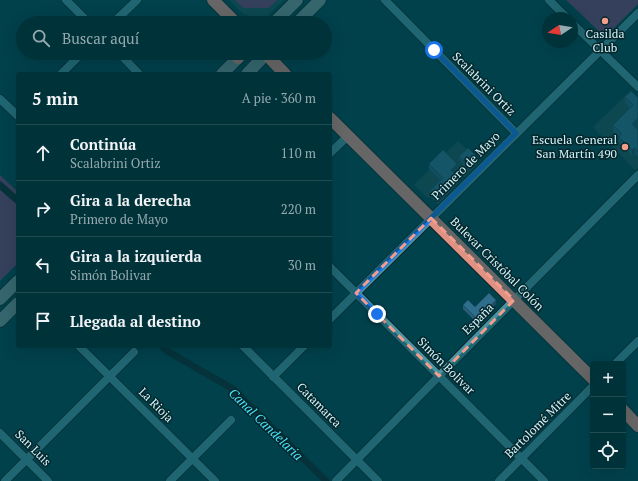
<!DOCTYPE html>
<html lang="es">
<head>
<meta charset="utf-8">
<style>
	:root { --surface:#003239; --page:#0a3a41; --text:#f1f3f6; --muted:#95aaae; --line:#224d53 }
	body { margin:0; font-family:"PT Serif",serif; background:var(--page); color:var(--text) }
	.controls { position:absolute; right:12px; bottom:12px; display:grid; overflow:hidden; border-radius:4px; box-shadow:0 4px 16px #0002 }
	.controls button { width:36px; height:36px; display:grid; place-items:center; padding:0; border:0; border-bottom:1px solid var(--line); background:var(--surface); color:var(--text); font:20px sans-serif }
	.compass { position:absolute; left:542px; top:12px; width:36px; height:36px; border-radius:50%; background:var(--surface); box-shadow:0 4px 16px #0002; rotate:258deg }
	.stop { position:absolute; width:12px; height:12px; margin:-9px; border:3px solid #1a73e8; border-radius:50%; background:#fff }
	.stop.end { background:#1a73e8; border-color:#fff; box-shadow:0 1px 4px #0008 }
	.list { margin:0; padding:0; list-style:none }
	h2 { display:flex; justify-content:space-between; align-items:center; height:52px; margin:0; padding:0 16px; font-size:17px }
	h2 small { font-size:13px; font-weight:400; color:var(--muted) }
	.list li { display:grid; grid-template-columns:26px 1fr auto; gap:12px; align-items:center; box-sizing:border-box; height:56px; padding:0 16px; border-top:1px solid var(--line) }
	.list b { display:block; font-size:15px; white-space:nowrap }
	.list p { margin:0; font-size:13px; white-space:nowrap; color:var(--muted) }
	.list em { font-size:13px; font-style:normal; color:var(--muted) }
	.icon { flex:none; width:22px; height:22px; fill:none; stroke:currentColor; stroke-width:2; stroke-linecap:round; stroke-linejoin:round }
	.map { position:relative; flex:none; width:638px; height:481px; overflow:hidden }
	.search { position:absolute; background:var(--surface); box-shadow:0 4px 16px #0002; left:16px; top:16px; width:316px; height:44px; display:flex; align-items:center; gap:10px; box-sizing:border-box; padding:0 14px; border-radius:22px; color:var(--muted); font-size:15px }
	.panel { position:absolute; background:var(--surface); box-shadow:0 4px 16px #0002; left:16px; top:72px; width:316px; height:276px; border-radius:4px }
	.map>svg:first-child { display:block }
</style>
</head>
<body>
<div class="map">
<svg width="638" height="481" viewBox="0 0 638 481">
	<rect width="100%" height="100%" fill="#00424c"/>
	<g fill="#1e4e56">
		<polygon points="229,0 284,0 263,20 243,14"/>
		<polygon points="628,93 638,103 638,167 635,170 593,127"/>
		<polygon points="458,141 479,162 465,177 457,169 428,198 414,185"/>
	</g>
	<g fill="#753f6f">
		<polygon points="235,0 277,0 269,8 243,8"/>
		<polygon points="566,0 638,0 638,4 605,37"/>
		<polygon points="0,175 18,192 18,263 0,281"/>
	</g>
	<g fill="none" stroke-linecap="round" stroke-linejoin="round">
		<g stroke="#0e2226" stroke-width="7">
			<polyline points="0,185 18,201"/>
			<polyline points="162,346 167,351 233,389 326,481"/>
		</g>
		<defs>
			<g id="street">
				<polyline points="66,0 89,23"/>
				<polyline points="385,0 516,133"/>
				<polyline points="549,0 567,18"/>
				<polyline points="113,23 137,0"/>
				<polyline points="572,23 638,87"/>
				<polyline points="119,53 139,74"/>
				<polyline points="61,74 82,53"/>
				<polyline points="0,99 18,116"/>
				<polyline points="330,153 348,136"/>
				<polyline points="330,267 544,481"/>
				<polyline points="330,319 638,13"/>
				<polyline points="79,346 215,481"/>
				<polyline points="243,346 378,481"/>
				<polyline points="615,364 638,341"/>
				<polyline points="273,377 304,346"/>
				<polyline points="0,433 48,481"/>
				<polyline points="5,481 134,352"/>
				<polyline points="170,481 231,420"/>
				<polyline points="336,481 439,376 638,175"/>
				<polyline points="499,481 593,386"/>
			</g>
			<g id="secondary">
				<polyline points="274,23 297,0"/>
				<polyline points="297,23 320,0"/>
				<polyline points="222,74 243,53"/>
				<polyline points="247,74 267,53"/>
				<polyline points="0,299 18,281"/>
				<polyline points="0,321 18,303"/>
			</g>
			<g id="highway">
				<polyline points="213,0 236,23"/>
				<polyline points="238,53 238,58"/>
				<polyline points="265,53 285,74"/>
				<polyline points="330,118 593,379"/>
				<polyline points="623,410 638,426"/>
			</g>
		</defs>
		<use href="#street" stroke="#0d2529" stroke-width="10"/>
		<use href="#secondary" stroke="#0d2529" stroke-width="14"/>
		<use href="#highway" stroke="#0d2529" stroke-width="14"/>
		<use href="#street" stroke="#4893a1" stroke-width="8"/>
		<use href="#secondary" stroke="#759398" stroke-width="12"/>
		<use href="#highway" stroke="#df9283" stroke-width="12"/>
	</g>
	<g fill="#285e78">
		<polygon points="631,91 638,123 634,127 638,130 638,157 635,154 632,156 619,142 619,137 613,131 613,125 630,108 625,103 625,97"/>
		<polygon points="459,156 478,161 469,170 459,160"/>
		<polygon points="429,164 457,169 453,173 458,183 438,204 430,196 430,191 440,180 429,169"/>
		<polygon points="496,304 484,316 484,319 479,325 463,309 463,305 475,307"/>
	</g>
	<g fill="#204c61">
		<polygon points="638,118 638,123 632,129 632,124"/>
		<polygon points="635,148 635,154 632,156 632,150"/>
		<polygon points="478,158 478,161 469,170 469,167"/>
		<polygon points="457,164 457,169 451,175 451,170"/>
		<polygon points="458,178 458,183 438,204 438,199"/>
		<polygon points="496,300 496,304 484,316 484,319 479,325 479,321 483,314"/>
	</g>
	<g fill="#2e6d8b" stroke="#204c61">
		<polygon points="631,91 638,98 638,118 632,124 638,130 638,152 635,148 632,150 619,137 622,134 613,125 633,105 625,97"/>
		<polygon points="468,148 478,158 469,167 459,156"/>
		<polygon points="443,150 457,164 451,170 458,178 438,199 430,191 443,178 429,164"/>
		<polygon points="489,293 496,300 483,314 484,316 479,321 463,305 468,300 475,307"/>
	</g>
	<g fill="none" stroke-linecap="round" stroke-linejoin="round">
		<polyline stroke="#1a73e8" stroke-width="5" points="377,314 356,293 516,133 434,50"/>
	</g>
	<path d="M0 0H638V481H0ZM431,218L514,300L439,376L356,293Z" fill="#00424c" fill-opacity=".55" fill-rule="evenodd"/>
	<path fill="none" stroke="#f49d8d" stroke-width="3" stroke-dasharray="8 5" stroke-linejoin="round" d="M431,218L514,300L439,376L356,293Z"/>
	<g fill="#f49d8d" stroke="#05262b" stroke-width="1.5">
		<circle cx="605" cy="21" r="4"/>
		<circle cx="625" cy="147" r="4"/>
	</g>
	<g text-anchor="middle" stroke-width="3" stroke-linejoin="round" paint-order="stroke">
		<g font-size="12" fill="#d2f6fd" stroke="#05262b">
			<text x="605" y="38">Casilda<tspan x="605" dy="14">Club</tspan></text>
			<text x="617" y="144" text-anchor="end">Escuela General<tspan x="617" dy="14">San Martín 490</tspan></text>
		</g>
		<g font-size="12" fill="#d2f6fd" stroke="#05262b">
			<text transform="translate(484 84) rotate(45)" y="4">Scalabrini Ortiz</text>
			<text transform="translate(466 166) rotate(-45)" y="4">Primero de Mayo</text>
			<text transform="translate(497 264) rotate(45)" y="4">Bulevar Cristóbal Colón</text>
			<text transform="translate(478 319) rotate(-45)" y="4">España</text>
			<text transform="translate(446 366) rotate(45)" y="4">Simón Bolivar</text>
			<text transform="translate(156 405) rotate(45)" y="4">La Rioja</text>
			<text transform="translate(319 405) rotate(45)" y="4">Catamarca</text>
			<text transform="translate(538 425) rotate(-45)" y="4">Bartolomé Mitre</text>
			<text transform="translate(33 448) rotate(45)" y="4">San Luis</text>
		</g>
		<g font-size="13" font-style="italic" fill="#4ae4fd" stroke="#05262b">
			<text transform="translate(266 424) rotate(44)" y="5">Canal Candelaria</text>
		</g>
	</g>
</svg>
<div class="controls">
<button>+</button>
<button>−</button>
<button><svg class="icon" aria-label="locate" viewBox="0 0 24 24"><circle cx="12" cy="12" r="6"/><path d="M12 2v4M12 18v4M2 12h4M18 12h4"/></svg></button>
</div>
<svg class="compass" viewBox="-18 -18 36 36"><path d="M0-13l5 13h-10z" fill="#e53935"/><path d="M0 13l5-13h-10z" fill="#95aaae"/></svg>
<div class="stop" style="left:434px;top:50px"></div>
<div class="stop end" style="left:377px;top:314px"></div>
<div class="search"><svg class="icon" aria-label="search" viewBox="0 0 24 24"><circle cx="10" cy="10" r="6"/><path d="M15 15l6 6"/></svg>Buscar aquí</div>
<section class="panel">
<h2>5 min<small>A pie · 360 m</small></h2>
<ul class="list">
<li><svg class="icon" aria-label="ahead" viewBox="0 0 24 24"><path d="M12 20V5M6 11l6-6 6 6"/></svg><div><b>Continúa</b><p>Scalabrini Ortiz</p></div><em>110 m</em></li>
<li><svg class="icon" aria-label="right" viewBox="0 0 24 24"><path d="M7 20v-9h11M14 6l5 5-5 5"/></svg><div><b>Gira a la derecha</b><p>Primero de Mayo</p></div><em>220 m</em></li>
<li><svg class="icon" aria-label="left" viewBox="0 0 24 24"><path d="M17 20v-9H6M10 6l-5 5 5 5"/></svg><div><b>Gira a la izquierda</b><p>Simón Bolivar</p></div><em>30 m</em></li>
<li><svg class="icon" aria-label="arrive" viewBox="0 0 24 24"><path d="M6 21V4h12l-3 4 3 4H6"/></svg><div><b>Llegada al destino</b></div></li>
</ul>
</section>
</div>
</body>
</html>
